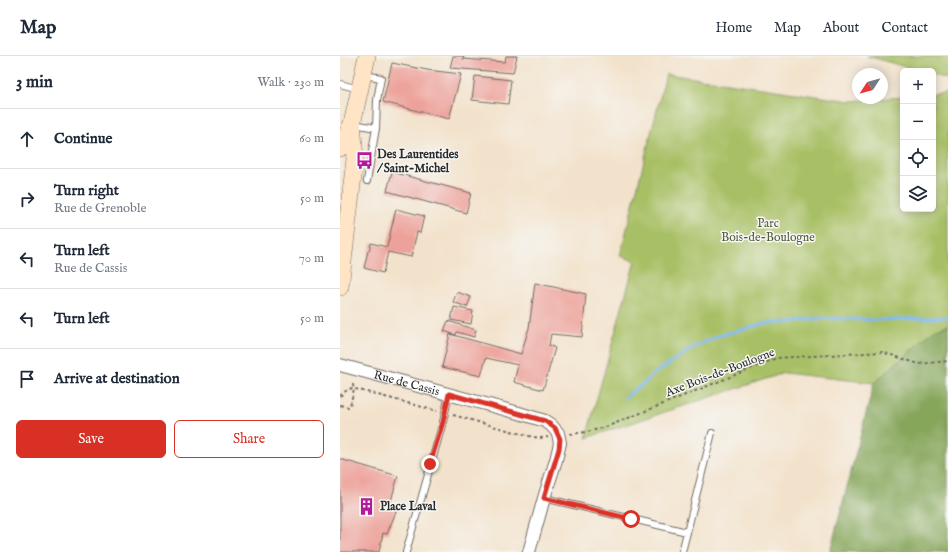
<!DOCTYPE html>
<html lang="en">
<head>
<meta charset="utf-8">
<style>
	:root { --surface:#fff; --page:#f2f2f3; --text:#1f2937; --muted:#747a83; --line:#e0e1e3; --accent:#d93025 }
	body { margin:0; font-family:"IM FELL English",serif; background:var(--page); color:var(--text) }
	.controls { position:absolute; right:12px; top:12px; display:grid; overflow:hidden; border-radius:6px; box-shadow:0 2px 10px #0003 }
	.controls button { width:36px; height:36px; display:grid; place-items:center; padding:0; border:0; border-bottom:1px solid var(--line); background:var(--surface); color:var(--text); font:20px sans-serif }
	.compass { position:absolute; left:512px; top:12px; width:36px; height:36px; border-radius:50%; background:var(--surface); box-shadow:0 2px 10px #0003; rotate:234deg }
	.stop { position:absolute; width:12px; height:12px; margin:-9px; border:3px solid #d93025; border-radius:50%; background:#fff }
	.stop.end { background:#d93025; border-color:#fff; box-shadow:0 1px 4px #0008 }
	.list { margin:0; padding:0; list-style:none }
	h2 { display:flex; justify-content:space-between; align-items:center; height:52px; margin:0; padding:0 16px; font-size:17px }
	h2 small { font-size:13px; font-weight:400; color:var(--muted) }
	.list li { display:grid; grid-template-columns:26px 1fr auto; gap:12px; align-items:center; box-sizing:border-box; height:60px; padding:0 16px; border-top:1px solid var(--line) }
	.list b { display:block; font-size:15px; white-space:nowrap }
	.list p { margin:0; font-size:13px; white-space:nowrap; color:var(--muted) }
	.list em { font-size:13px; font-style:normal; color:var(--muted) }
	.actions { display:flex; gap:8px; padding:12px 16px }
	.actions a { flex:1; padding:9px 0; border:1px solid var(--accent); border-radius:6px; text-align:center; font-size:14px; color:var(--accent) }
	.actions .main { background:var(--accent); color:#fff }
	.icon { flex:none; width:22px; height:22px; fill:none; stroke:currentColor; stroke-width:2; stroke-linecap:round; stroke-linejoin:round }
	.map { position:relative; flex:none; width:608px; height:496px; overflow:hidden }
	header { display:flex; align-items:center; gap:24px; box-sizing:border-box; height:56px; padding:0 20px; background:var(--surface); border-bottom:1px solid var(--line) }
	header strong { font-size:19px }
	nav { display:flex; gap:22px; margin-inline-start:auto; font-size:14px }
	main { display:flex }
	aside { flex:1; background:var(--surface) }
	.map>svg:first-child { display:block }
</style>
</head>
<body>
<header>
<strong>Map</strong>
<nav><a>Home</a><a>Map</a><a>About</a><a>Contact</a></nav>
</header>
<main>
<aside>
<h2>3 min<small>Walk · 230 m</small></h2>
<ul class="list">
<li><svg class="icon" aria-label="ahead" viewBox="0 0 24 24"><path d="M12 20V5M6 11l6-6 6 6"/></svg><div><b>Continue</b></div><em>60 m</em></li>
<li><svg class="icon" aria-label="right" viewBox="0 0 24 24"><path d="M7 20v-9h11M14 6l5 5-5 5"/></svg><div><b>Turn right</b><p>Rue de Grenoble</p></div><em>50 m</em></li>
<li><svg class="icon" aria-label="left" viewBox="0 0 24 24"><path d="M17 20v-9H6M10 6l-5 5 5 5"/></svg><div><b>Turn left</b><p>Rue de Cassis</p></div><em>70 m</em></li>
<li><svg class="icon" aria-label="left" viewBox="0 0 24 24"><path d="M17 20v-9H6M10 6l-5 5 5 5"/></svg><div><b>Turn left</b></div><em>50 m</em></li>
<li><svg class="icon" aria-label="arrive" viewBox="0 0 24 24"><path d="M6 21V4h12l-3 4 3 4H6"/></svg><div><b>Arrive at destination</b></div></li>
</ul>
<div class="actions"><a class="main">Save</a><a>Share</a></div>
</aside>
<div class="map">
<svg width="608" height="496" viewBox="0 0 608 496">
	<rect width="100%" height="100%" fill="#f6f6f2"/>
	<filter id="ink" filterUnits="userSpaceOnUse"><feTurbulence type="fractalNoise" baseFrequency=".025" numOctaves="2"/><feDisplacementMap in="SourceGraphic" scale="8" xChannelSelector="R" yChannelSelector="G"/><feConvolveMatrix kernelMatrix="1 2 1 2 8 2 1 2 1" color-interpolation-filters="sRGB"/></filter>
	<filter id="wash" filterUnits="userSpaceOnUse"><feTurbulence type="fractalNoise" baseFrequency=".012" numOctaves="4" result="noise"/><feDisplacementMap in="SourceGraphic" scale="16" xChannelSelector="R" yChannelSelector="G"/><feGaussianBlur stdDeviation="0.9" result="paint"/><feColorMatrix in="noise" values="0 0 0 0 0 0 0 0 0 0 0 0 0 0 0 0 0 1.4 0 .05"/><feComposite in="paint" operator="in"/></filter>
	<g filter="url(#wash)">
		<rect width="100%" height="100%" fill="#f3e2cb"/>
		<g fill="#a8c065" stroke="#6a7648">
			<polygon points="527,0 608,0 608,23 593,19 593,15 580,15"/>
			<polygon points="326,18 510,45 563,41 563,153 593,153 593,38 608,37 608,320 534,327 444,317 246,382 295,205 280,200"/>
		</g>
		<polygon fill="#86a65a" stroke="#586842" points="608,269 608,496 490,496 534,327 594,274"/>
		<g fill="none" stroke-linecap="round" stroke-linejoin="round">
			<polyline stroke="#7eb7ef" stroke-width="3" points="285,342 294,334 306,326 312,319 354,291 378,280 425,267 449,266 483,262 536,264 608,261"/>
		</g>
		<g id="blocks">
			<g fill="#eda19a">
				<polygon points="113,0 124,0 123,3 165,6 166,0 177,0 173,17 110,12"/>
				<polygon points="52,7 87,14 121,18 109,63 43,46"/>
				<polygon points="135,20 171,24 168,48 132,44"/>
				<polygon points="52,116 131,137 126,157 47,135"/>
				<polygon points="56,153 84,160 80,177 77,176 71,201 48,196 43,217 24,212 28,195 29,195 31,187 47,191"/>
				<polygon points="195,227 246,238 242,281 211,278 209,289 215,292 203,334 174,326 178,309 146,302 141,320 102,311 110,278 181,298 189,272"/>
				<polygon points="117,236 131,241 127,251 113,246"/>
				<polygon points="114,251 133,255 131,268 111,264"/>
				<polygon points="108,265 136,274 134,281 117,276 116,279 104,275"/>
				<polygon points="0,403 58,420 50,448 58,451 47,478 43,477 39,496 0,496"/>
			</g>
		</g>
	</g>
	<g filter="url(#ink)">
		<use href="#blocks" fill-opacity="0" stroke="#716b63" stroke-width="1"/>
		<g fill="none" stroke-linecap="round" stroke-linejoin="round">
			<defs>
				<g id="lane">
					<polyline points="25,19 41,22 37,44 36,72 27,125"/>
					<polyline points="0,28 19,33"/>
					<polyline points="14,68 36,72"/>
					<polyline points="204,442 347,476"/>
					<polyline points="66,496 103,366 109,338"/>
					<polyline points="342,496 372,377"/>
				</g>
				<g id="street">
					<path id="s1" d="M0,309L179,357L205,365L211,369L218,377L220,387L216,404L204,442L189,496"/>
				</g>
				<g id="secondary">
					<polyline points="0,92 12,68 27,0"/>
					<polyline points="0,231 15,103 12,68"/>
				</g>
			</defs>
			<use href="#lane" stroke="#716b63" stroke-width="8"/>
			<use href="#street" stroke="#716b63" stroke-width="14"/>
			<use href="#secondary" stroke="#716b63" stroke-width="18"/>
			<g stroke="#716b63" stroke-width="2" stroke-dasharray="3 3" stroke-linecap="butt">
				<polyline points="0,340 7,334 12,332 97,355"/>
				<polyline points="0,349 8,351 10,350 14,333 13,329 14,326"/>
				<polyline points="113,359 189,380 200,382 208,381"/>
				<polyline points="230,378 247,376 266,371 437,302 542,296 579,308 608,305"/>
			</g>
			<use href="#lane" stroke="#fff" stroke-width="6"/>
			<use href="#street" stroke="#fff" stroke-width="12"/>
			<use href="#secondary" stroke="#ffe4c6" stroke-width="17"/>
		</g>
	</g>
	<g fill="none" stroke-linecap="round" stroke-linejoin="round" filter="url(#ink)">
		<polyline stroke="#d93025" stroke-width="5" points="90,408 103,366 109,338 205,365 215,372 220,383 219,393 204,442 291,463"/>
	</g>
	<defs>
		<symbol id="bus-bare" viewBox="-9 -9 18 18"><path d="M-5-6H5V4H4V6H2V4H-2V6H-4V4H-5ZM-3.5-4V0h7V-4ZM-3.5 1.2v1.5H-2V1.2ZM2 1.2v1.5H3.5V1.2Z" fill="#b5179e" stroke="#f6f6f2" stroke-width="2.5" paint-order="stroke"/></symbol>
		<symbol id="building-bare" viewBox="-9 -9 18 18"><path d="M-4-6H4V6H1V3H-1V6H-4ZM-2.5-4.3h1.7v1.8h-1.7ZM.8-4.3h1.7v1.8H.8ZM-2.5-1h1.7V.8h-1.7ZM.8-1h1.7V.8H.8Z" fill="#b5179e" stroke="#f6f6f2" stroke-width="2.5" paint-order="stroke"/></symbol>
	</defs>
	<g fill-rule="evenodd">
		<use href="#bus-bare" x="12" y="92" width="25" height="25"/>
		<use href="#building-bare" x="14" y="438" width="25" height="25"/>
	</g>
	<g text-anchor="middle" stroke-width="3" stroke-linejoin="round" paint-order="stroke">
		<g font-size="12" font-weight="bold" fill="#2b2b2b" stroke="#f6f6f2" text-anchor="start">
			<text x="37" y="102">Des Laurentides<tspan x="37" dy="14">/ Saint-Michel</tspan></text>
			<text x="40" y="454">Place Laval</text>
		</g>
		<g font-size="12" fill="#50583c" stroke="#f6f6f2">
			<text x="428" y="171">Parc<tspan x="428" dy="14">Bois-de-Boulogne</tspan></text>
		</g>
		<g font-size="12" fill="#2b2b2b" stroke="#f6f6f2">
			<text transform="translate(380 316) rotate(-21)" y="4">Axe Bois-de-Boulogne</text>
			<text dy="4" stroke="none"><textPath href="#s1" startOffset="69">Rue de Cassis</textPath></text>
		</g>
	</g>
</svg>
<div class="controls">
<button>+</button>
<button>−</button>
<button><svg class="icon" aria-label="locate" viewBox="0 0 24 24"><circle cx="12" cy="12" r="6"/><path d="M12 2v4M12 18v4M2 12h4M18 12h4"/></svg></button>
<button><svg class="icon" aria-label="layers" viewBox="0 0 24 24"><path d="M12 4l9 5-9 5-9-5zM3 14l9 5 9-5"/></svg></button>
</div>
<svg class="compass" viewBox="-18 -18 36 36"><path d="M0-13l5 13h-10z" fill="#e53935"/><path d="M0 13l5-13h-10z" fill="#747a83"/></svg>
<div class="stop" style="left:291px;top:463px"></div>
<div class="stop end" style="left:90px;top:408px"></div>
</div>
</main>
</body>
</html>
